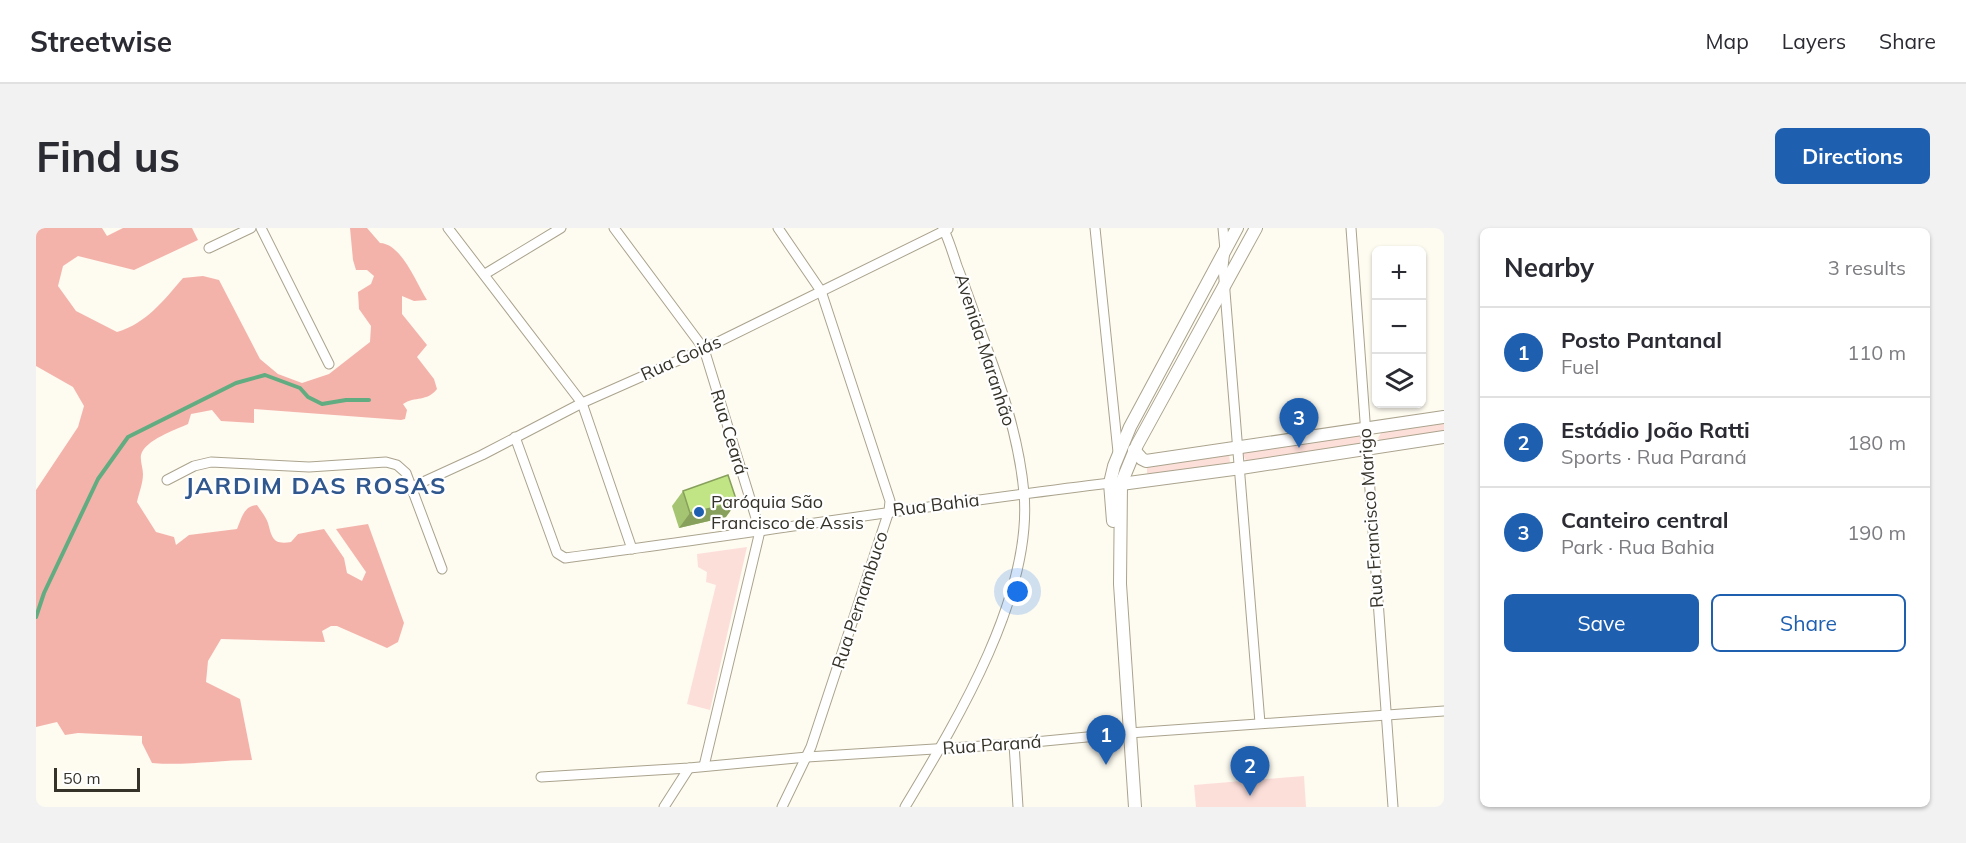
<!DOCTYPE html>
<html lang="en">
<head>
<meta charset="utf-8">
<style>
	:root { --surface:#fff; --page:#f2f2f3; --text:#2b2b33; --muted:#7c7c81; --line:#e1e1e2; --accent:#1e5fb0 }
	body { margin:0; font-family:Mulish,sans-serif; background:var(--page); color:var(--text) }
	.controls { position:absolute; right:18px; top:18px; display:grid; overflow:hidden; border-radius:9px; box-shadow:0 2px 4px #0004 }
	.controls button { width:54px; height:54px; display:grid; place-items:center; padding:0; border:0; border-bottom:2px solid var(--line); background:var(--surface); color:var(--text); font:30px sans-serif }
	.scale { position:absolute; left:18px; bottom:15px; width:86px; box-sizing:border-box; padding-left:6px; border:3px solid #353229; border-top:0; font-size:16px; line-height:21px; white-space:nowrap; color:#353229; -webkit-text-stroke:4px #fff; paint-order:stroke }
	.you { position:absolute; left:982px; top:364px; width:21px; height:21px; margin:-15px; border:4px solid #fff; border-radius:50%; background:#1a73e8; box-shadow:0 0 0 9px #1a73e833 }
	.badge { display:grid; place-items:center; width:39px; height:39px; border-radius:50%; background:var(--accent); color:#fff; font-size:20px; font-weight:700 }
	.pin { position:absolute; translate:-50% -50px; filter:drop-shadow(0 2px 3px #0008) }
	.pin::after { content:''; position:absolute; top:32px; width:21px; height:18px; background:inherit; clip-path:polygon(0 0,100% 0,50% 100%) }
	.list { margin:0; padding:0; list-style:none }
	h2 { display:flex; justify-content:space-between; align-items:center; height:78px; margin:0; padding:0 24px; font-size:26px }
	h2 small { font-size:20px; font-weight:400; color:var(--muted) }
	.list li { display:grid; grid-template-columns:39px 1fr auto; gap:18px; align-items:center; box-sizing:border-box; height:90px; padding:0 24px; border-top:2px solid var(--line) }
	.list b { display:block; font-size:22px; white-space:nowrap }
	.list p { margin:0; font-size:20px; white-space:nowrap; color:var(--muted) }
	.list em { font-size:20px; font-style:normal; color:var(--muted) }
	.actions { display:flex; gap:12px; padding:18px 24px }
	.actions a { flex:1; padding:14px 0; border:2px solid var(--accent); border-radius:9px; text-align:center; font-size:21px; color:var(--accent) }
	.actions .main { background:var(--accent); color:#fff }
	.icon { flex:none; width:33px; height:33px; fill:none; stroke:currentColor; stroke-width:2; stroke-linecap:round; stroke-linejoin:round }
	.map { position:relative; flex:none; width:1408px; height:579px; overflow:hidden; border-radius:9px }
	header { display:flex; align-items:center; gap:36px; box-sizing:border-box; height:84px; padding:0 30px; background:var(--surface); border-bottom:2px solid var(--line) }
	header strong { font-size:28px }
	nav { display:flex; gap:33px; margin-inline-start:auto; font-size:21px }
	.intro { display:flex; align-items:center; justify-content:space-between; box-sizing:border-box; height:144px; padding:0 36px }
	h1 { margin:0; font-size:42px }
	.button { padding:15px 27px; border-radius:9px; background:var(--accent); color:#fff; font-size:21px; font-weight:700 }
	main { display:flex; gap:36px; padding:0 36px }
	aside { flex:1; background:var(--surface); border-radius:9px; box-shadow:0 2px 4px #0004 }
	.map>svg:first-child { display:block }
</style>
</head>
<body>
<header>
<strong>Streetwise</strong>
<nav><a>Map</a><a>Layers</a><a>Share</a></nav>
</header>
<div class="intro"><h1>Find us</h1><a class="button">Directions</a></div>
<main>
<div class="map">
<svg width="1408" height="579" viewBox="0 0 1408 579">
	<rect width="100%" height="100%" fill="#fefbf1"/>
	<g fill="#fddfda">
		<polygon points="1408,193 1408,205 1344,213 1342,210 1347,202"/>
		<polygon points="1323,206 1325,209 1324,217 1211,235 1207,226 1208,221"/>
		<polygon points="1193,226 1194,234 1191,238 1114,248 1111,245 1111,238"/>
		<polygon points="711,319 674,482 651,476 680,357 670,354 671,344 662,339 661,326"/>
		<polygon points="1268,548 1270,579 1160,579 1158,557"/>
	</g>
	<path fill="#f4b3aa" d="M0,0H66L71,8L87,0H156L162,12L98,42L42,28L27,38L22,58L40,83L81,104C111,95 127,73 147,50L167,48L183,52L224,131L242,146L266,155L293,146L334,114L335,98L323,81L322,64L335,56L338,48L331,42H320L317,32L314,0H331L344,15C366,16 380,55 391,72L378,73L366,68V86L391,117L381,129L398,151L401,161C391,174 379,168 367,176L371,182L369,191L365,192L218,181V195L185,193L176,182L155,186L152,196C139,202 109,212 105,227C104,233 107,240 107,246C107,255 103,265 101,274L120,304L138,309L140,317L153,307L201,301C206,289 208,278 221,277C225,283 230,289 232,295C236,310 237,317 255,314L262,306L288,301L308,330L311,345L326,353L330,344L300,301L332,296L368,395L362,414L351,420L301,398H295L286,403L289,414L185,411L172,433L170,454L204,471L216,532C183,532 149,538 116,535L106,515V508L42,505L29,507L21,494L0,499V262L42,199L48,178L37,159L0,138Z"/>
	<g fill="none" stroke-linecap="round" stroke-linejoin="round">
		<polyline stroke="#62ac82" stroke-width="4" points="0,389 8,365 62,251 92,209 200,155 229,147 264,160 272,169 286,176 310,172 333,172"/>
		<defs>
			<g id="street">
				<polyline points="225,0 293,136"/>
				<polyline points="412,0 546,175 596,321"/>
				<polyline points="578,0 668,121 724,303 668,538"/>
				<polyline points="742,0 785,63 854,273 853,283 775,519 746,579"/>
				<polyline points="1059,0 1082,224"/>
				<polyline points="1187,0 1189,22 1187,39 1224,495"/>
				<polyline points="1315,0 1357,579"/>
				<polyline points="173,20 215,0"/>
				<polyline points="449,46 525,0"/>
				<path d="M479,209L521,325L529,330C711,306 892,277 1074,255"/>
				<polyline points="131,252 158,238 175,234 273,239 350,234 361,237 370,245 406,341"/>
				<polyline points="376,259 446,227 546,175 668,121 912,1"/>
				<polyline points="978,516 982,579"/>
				<polyline points="505,549 653,540 771,529 978,516 1093,505 1408,483"/>
				<polyline points="628,579 653,540"/>
				<path d="M869,579C920,494 997,368 988,265C983,210 965,157 946,107C938,84 930,61 921,38C917,26 913,12 907,0"/>
			</g>
			<g id="secondary">
				<polyline points="1098,222 1106,231 1110,233 1408,189"/>
				<polyline points="1085,256 1205,240 1408,209"/>
				<polyline points="1077,293 1074,255 1078,238 1094,199 1201,0"/>
				<polyline points="1099,579 1084,356 1085,256 1101,217 1220,0"/>
			</g>
		</defs>
		<use href="#street" stroke="#aaa38d" stroke-width="11"/>
		<use href="#secondary" stroke="#aaa38d" stroke-width="14"/>
		<use href="#street" stroke="#fff" stroke-width="9"/>
		<use href="#secondary" stroke="#fff" stroke-width="12"/>
	</g>
	<polygon fill="#a6c572" points="647,263 690,289 643,300 636,278"/>
	<polygon fill="#87a05c" points="701,274 690,289 643,300 654,285"/>
	<polygon fill="#c1e584" stroke="#87a05c" stroke-width="1.5" points="692,247 701,274 654,285 647,263"/>
	<circle fill="#1e5fb0" stroke="#fff" stroke-width="2" cx="663" cy="284" r="6"/>
	<g text-anchor="middle" stroke-width="4.5" stroke-linejoin="round" paint-order="stroke">
		<g font-size="18" fill="#353229" stroke="#fff">
			<text transform="translate(949 122) rotate(72)" y="6">Avenida Maranhão</text>
			<text transform="translate(645 130) rotate(-24)" y="6">Rua Goiás</text>
			<text transform="translate(693 204) rotate(73)" y="6">Rua Ceará</text>
			<text transform="translate(900 277) rotate(-7)" y="6">Rua Bahia</text>
			<text transform="translate(1335 290) rotate(-94)" y="6">Rua Francisco Marigo</text>
			<text transform="translate(824 372) rotate(-72)" y="6">Rua Pernambuco</text>
			<text transform="translate(956 517) rotate(-4)" y="6">Rua Paraná</text>
		</g>
		<g font-size="18" fill="#353229" stroke="#fff" text-anchor="start">
			<text x="675" y="280">Paróquia São<tspan x="675" dy="21">Francisco de Assis</tspan></text>
		</g>
		<g font-size="24" font-weight="bold" letter-spacing="1.5" fill="#30588e" stroke="#fff">
			<text x="280" y="266">JARDIM DAS ROSAS</text>
		</g>
	</g>
</svg>
<div class="controls">
<button>+</button>
<button>−</button>
<button><svg class="icon" aria-label="layers" viewBox="0 0 24 24"><path d="M12 4l9 5-9 5-9-5zM3 14l9 5 9-5"/></svg></button>
</div>
<div class="scale">50 m</div>
<div class="you"></div>
<div class="pin badge" style="left:1070px;top:537px">1</div>
<div class="pin badge" style="left:1214px;top:568px">2</div>
<div class="pin badge" style="left:1263px;top:220px">3</div>
</div>
<aside>
<h2>Nearby<small>3 results</small></h2>
<ul class="list">
<li><span class="badge">1</span><div><b>Posto Pantanal</b><p>Fuel</p></div><em>110 m</em></li>
<li><span class="badge">2</span><div><b>Estádio João Ratti</b><p>Sports · Rua Paraná</p></div><em>180 m</em></li>
<li><span class="badge">3</span><div><b>Canteiro central</b><p>Park · Rua Bahia</p></div><em>190 m</em></li>
</ul>
<div class="actions"><a class="main">Save</a><a>Share</a></div>
</aside>
</main>
</body>
</html>
